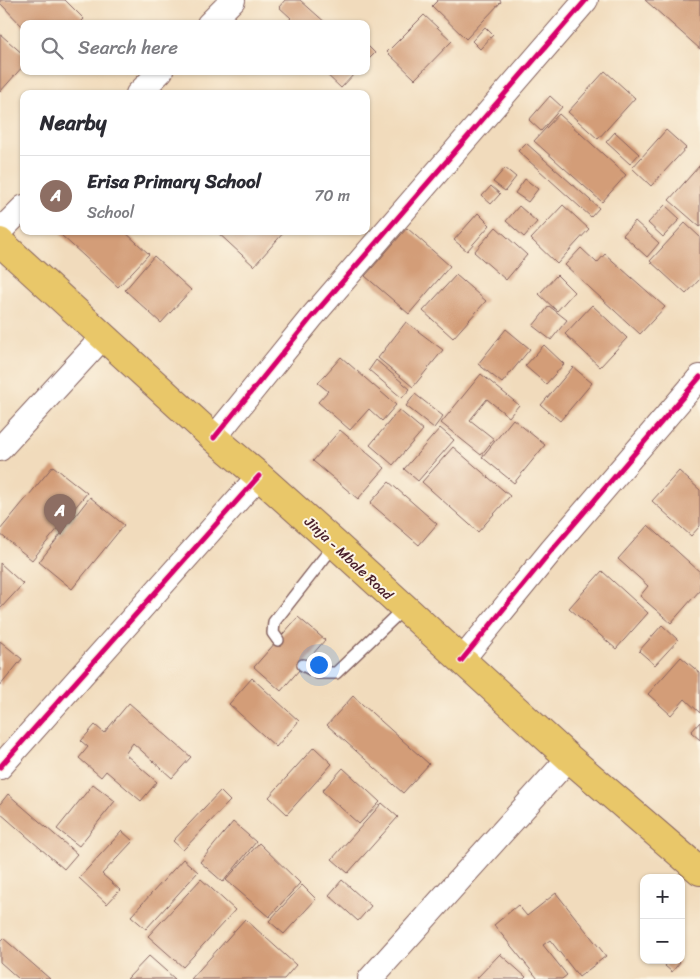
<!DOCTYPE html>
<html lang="en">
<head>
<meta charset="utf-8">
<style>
	:root { --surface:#fff; --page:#f7f7f7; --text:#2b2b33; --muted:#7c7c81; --line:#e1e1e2; --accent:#b5179e }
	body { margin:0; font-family:Sriracha,sans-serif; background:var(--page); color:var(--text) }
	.controls { position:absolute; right:15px; bottom:15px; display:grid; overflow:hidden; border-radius:10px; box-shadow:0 1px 4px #0004 }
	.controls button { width:45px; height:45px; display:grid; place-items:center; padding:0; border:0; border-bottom:1px solid var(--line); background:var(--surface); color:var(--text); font:25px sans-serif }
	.you { position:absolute; left:318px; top:664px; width:18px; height:18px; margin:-12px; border:4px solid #fff; border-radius:50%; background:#1a73e8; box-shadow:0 0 0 8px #1a73e833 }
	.badge { display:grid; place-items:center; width:32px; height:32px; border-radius:50%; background:var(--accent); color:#fff; font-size:16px; font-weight:700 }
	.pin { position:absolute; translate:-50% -41px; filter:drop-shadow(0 1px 2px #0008) }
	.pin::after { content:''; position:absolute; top:26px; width:18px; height:15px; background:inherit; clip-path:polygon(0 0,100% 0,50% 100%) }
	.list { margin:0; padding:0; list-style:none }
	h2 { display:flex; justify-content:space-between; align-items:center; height:65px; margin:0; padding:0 20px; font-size:21px }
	h2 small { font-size:16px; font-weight:400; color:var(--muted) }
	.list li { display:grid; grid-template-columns:32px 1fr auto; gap:15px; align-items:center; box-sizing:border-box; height:80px; padding:0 20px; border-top:1px solid var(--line) }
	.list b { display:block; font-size:19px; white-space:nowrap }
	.list p { margin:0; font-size:16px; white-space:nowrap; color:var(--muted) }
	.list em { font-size:16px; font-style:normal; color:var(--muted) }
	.icon { flex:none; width:28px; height:28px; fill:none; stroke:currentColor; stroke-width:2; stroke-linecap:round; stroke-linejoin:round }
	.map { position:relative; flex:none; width:700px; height:979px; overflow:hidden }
	.search { position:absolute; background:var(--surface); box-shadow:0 1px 4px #0004; left:20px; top:20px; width:350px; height:55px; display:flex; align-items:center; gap:12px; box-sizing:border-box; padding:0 18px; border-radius:10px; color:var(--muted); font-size:19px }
	.panel { position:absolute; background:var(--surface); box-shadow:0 1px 4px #0004; left:20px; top:90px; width:350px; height:145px; border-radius:10px }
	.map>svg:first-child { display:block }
</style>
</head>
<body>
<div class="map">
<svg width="700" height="979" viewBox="0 0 700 979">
	<rect width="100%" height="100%" fill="#fcf5e5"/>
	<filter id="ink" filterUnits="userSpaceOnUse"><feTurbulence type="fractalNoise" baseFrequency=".02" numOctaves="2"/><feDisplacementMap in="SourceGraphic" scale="10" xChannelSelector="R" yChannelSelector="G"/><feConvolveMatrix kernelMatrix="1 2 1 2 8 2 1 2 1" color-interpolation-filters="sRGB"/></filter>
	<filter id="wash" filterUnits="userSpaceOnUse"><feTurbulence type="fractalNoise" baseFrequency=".0096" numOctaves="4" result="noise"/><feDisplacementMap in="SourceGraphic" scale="20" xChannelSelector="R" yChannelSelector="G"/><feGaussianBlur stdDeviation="1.12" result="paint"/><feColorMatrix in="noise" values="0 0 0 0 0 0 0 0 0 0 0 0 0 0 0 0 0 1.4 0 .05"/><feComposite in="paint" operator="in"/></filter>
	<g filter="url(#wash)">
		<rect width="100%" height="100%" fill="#f1dbbc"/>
		<g id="blocks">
			<g fill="#d39d78">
				<polygon points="0,0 65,0 84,19 79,24 24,24 24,28 0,3"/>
				<polygon points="285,0 300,0 327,24 285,24 291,18 279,7"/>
				<polygon points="438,0 500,0 501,2 466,39 432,6"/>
				<polygon points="645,0 700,0 700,49"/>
				<polygon points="424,15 452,41 415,79 387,52"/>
				<polygon points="485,27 493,35 480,49 472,41"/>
				<polygon points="0,34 24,55 24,65 0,92"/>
				<polygon points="366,44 375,53 366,62"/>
				<polygon points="323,71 357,71 341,88"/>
				<polygon points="605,71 635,98 598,139 568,112"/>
				<polygon points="550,96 562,107 541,131 529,120"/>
				<polygon points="559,114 626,175 602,202 534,141"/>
				<polygon points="666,130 686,148 651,186 632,168"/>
				<polygon points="615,132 639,154 630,164 606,142"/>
				<polygon points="526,143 599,208 591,217 518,151"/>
				<polygon points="700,165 700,227 669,200"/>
				<polygon points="505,168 516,177 505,191 493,182"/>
				<polygon points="525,179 538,189 528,202 515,193"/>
				<polygon points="491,186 500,194 491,204 482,196"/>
				<polygon points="563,205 589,229 557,264 531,239"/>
				<polygon points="665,205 680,219 663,237 648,223"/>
				<polygon points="519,206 537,222 524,237 506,221"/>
				<polygon points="478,213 490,225 467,251 454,240"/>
				<polygon points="635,221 659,243 647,257 623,235"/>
				<polygon points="685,223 700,237 700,279 686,294 650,261"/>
				<polygon points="496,227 527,255 506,280 474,252"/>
				<polygon points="407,228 450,266 409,314 365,276"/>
				<polygon points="64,231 124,231 149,254 118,287 61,235"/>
				<polygon points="216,231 285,231 254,266"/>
				<polygon points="581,248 597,263 605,254 665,307 640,334 565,265"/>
				<polygon points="154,256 191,290 161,323 125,290"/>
				<polygon points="456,275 486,301 453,338 423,311"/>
				<polygon points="557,275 574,292 557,311 539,294"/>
				<polygon points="592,305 627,338 600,367 565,334"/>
				<polygon points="549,306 567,320 551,340 533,326"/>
				<polygon points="406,322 443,350 413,387 378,358"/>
				<polygon points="506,329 530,349 502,383 478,364"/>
				<polygon points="544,345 564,364 546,384 525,366"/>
				<polygon points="341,357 396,405 382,421 369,409 350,430 318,402 328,391 318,383"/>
				<polygon points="376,360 410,389 402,398 369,370"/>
				<polygon points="573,367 592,383 560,421 541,405"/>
				<polygon points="481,374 519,405 509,417 487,399 470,420 494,439 481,455 441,423"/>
				<polygon points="415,394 443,416 434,428 406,406"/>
				<polygon points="399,410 423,430 393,465 370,445"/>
				<polygon points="513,419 545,445 514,483 482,457"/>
				<polygon points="440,428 454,440 418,481 404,469"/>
				<polygon points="340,430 385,468 358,499 313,461"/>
				<polygon points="453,447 510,496 478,532 422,482"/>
				<polygon points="53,466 87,493 32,560 0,534 0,530"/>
				<polygon points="679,471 700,490 700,526 691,536 652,501"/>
				<polygon points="389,482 437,524 419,545 370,503"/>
				<polygon points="90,497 124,525 72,589 39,562"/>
				<polygon points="648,525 700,572 700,590 671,623 640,596 648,586 618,559"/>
				<polygon points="0,563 23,584 0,609"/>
				<polygon points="602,571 648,613 616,649 569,608"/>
				<polygon points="298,617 325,640 281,691 254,667"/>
				<polygon points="662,625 678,640 655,665 639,651"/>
				<polygon points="0,641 22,659 0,686"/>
				<polygon points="681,657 700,673 700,713 685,699 671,715 648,694"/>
				<polygon points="252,678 299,721 276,747 229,704"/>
				<polygon points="353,696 429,764 403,793 327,725"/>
				<polygon points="129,703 191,757 172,778 133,743 125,754 157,782 141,801 106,771 101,777 79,758 88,747 81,741 95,725 104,733"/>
				<polygon points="700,722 700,740 691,732"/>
				<polygon points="314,747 332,764 287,814 269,797"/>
				<polygon points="343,768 380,802 359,824 322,791"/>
				<polygon points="93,784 115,801 79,846 57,829"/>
				<polygon points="220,791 230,801 183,850 173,841"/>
				<polygon points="8,794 77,854 64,869 0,813 0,804"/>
				<polygon points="382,803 398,817 348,873 332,859"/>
				<polygon points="233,822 256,842 223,882 200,862"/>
				<polygon points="122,831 133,841 102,874 120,890 107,904 79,878"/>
				<polygon points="259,843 300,883 269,917 226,880"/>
				<polygon points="183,859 198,872 146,929 131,916"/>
				<polygon points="201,879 235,910 183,967 148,936"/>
				<polygon points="342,880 371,906 358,921 329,895"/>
				<polygon points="302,885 316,899 284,934 269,921"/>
				<polygon points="556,893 606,956 579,977 550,940 543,945 567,975 562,979 538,979 494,925 518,905 527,916"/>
				<polygon points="245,919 296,965 284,979 191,979"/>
				<polygon points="3,938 50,979 19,979 0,962 0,941"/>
				<polygon points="500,954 526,977 524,979 476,979"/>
				<polygon points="149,956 175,979 127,979"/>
				<polygon points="670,960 678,960 680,962 672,972 665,966"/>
			</g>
		</g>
	</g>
	<g filter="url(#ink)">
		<use href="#blocks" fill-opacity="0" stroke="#84615e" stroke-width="1"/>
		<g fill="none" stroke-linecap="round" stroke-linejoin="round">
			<defs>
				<g id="service">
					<polyline points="278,640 273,633 274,622 335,544"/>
					<polyline points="303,665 318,673 336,673 404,608"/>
				</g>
				<g id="minor">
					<polyline points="209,24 233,0"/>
					<polyline points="138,94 161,71"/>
					<polyline points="0,231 24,207"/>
					<polyline points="214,438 311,318 586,0"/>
					<polyline points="0,449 103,337"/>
					<polyline points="461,661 551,551 700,377"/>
					<polyline points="0,767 259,476"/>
					<polyline points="370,979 569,758"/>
				</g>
				<polyline id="primary" points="0,242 214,438 259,476 335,544 569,758 700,871"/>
			</defs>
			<use href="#service" stroke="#84615e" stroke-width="14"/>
			<use href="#minor" stroke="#84615e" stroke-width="26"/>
			<use href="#primary" stroke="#84615e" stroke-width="30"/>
			<use href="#service" stroke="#fff" stroke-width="11"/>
			<use href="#minor" stroke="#fff" stroke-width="24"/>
			<use href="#primary" stroke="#e9c769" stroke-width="28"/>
			<defs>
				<g id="cycleway">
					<polyline points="214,438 311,318 586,0"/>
					<polyline points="461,661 551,551 700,377"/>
					<polyline points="0,767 259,476"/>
				</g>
			</defs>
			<use href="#cycleway" stroke="#fcf5e5" stroke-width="8"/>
			<use href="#cycleway" stroke="#d6006c" stroke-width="5"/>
		</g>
	</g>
	<g text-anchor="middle" stroke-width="4" stroke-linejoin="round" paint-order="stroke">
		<g font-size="14" fill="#4a1f2b" stroke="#fcf5e5">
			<text transform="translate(349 558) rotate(43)" y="5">Jinja - Mbale Road</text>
		</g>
	</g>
</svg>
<div class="controls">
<button>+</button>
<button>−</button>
</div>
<div class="you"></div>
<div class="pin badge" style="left:60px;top:535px;background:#8d6e63">A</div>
<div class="search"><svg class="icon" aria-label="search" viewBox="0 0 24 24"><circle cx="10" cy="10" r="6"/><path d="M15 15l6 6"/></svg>Search here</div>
<section class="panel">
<h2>Nearby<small></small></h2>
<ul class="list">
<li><span class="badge" style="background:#8d6e63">A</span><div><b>Erisa Primary School</b><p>School</p></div><em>70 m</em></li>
</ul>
</section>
</div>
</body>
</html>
